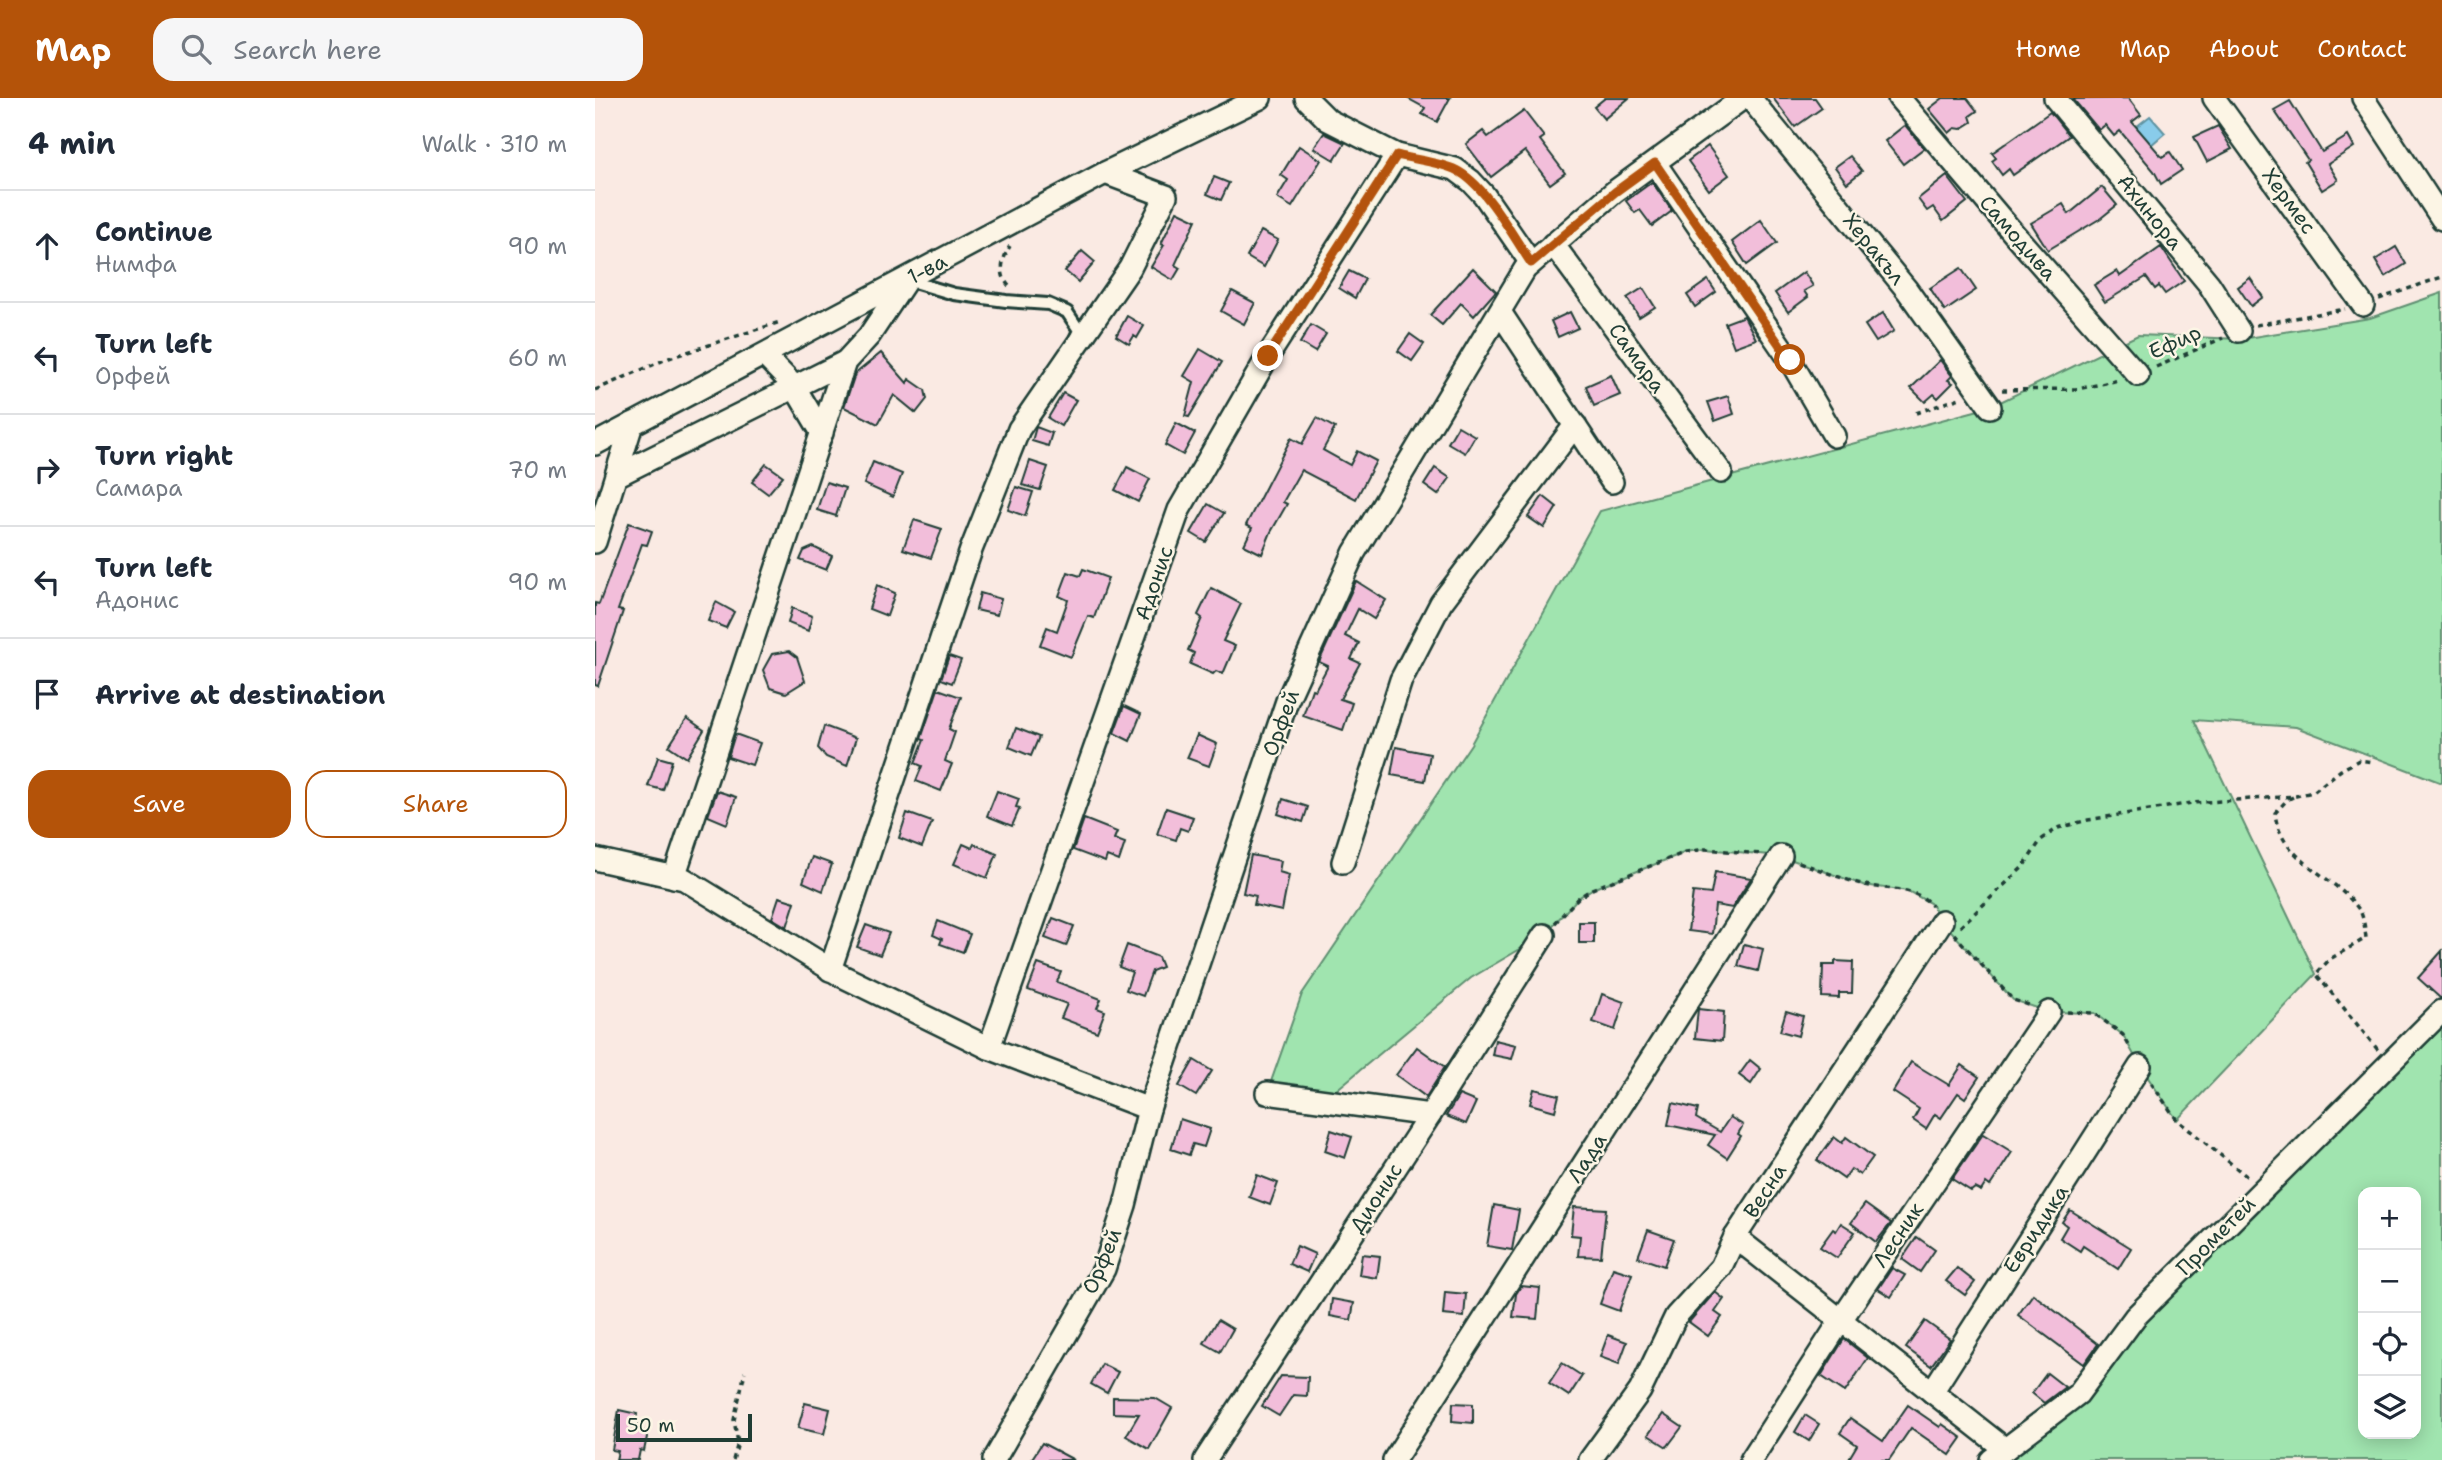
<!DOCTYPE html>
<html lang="en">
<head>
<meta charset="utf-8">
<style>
	:root { --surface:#fff; --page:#f6f6f7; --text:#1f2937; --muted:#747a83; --line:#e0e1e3; --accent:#b45309 }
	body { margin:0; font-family:"Shantell Sans",sans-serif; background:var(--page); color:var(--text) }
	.controls { position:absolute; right:21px; bottom:21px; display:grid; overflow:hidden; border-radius:14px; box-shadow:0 4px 18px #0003 }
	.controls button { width:63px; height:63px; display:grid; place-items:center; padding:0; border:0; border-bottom:2px solid var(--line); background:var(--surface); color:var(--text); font:35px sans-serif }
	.scale { position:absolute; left:21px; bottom:18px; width:136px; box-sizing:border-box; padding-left:7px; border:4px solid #1f3d34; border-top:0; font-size:19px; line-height:24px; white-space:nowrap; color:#1f3d34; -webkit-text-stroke:5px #fcf5e5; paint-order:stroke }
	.stop { position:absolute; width:21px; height:21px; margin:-16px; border:5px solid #b45309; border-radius:50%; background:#fff }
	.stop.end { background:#b45309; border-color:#fff; box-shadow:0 2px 7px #0008 }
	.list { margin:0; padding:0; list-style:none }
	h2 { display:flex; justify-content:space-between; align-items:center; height:91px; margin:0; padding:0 28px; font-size:30px }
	h2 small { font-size:23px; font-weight:400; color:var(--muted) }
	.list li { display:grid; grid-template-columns:46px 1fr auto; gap:21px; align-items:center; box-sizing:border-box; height:112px; padding:0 28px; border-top:2px solid var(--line) }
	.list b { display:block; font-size:26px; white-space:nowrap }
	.list p { margin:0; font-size:23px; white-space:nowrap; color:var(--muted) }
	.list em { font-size:23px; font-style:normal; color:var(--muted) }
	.actions { display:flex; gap:14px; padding:21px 28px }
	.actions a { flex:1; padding:16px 0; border:2px solid var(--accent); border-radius:21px; text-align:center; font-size:24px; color:var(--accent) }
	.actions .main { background:var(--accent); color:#fff }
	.icon { flex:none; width:38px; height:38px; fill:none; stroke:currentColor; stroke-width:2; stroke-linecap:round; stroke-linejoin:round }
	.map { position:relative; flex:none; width:1847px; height:1362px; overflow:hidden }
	header { display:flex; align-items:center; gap:42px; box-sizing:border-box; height:98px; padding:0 35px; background:var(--accent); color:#fff }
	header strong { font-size:33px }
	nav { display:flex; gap:38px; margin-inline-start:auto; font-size:24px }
	.search { width:490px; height:63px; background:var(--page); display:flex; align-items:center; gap:18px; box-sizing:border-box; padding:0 24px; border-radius:21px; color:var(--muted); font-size:26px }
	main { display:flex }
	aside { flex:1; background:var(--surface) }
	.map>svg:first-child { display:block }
</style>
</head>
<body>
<header>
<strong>Map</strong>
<div class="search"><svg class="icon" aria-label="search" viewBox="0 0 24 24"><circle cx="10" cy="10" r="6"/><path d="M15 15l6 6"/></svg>Search here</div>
<nav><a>Home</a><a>Map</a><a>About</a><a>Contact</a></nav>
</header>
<main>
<aside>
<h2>4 min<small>Walk · 310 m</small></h2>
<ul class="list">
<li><svg class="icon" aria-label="ahead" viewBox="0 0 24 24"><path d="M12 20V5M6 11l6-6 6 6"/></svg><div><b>Continue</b><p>Нимфа</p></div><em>90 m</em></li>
<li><svg class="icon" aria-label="left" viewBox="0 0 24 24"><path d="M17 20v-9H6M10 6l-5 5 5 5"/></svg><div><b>Turn left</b><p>Орфей</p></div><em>60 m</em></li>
<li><svg class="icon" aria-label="right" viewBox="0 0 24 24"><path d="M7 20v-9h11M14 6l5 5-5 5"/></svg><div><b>Turn right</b><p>Самара</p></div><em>70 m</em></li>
<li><svg class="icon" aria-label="left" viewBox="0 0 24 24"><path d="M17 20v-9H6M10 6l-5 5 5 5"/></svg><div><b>Turn left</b><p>Адонис</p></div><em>90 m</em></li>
<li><svg class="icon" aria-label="arrive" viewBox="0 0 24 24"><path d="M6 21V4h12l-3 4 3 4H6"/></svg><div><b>Arrive at destination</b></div></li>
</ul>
<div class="actions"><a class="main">Save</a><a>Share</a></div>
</aside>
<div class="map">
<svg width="1847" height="1362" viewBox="0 0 1847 1362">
	<rect width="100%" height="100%" fill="#faeae3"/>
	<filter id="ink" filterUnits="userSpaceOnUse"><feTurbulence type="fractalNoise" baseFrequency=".0143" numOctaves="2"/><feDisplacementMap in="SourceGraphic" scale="14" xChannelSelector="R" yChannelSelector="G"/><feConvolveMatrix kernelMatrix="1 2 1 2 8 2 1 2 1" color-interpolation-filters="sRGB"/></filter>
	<g filter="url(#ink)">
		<g fill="#a0e4af" stroke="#609072" stroke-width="2" fill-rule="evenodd">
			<polygon points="1847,195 1847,685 1701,629 1599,622 1721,876 1582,1022 1545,968 1528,937 1499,915 1454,914 1418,902 1347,823 1335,805 1313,793 1268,787 1186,758 1110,751 1091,754 997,791 983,800 949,837 876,880 728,1003 672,995 707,896 876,646 1005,413 1395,309 1543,237 1646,241 1775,220"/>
			<path d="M1847,911V1362H1392L1483,1296L1540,1219ZM1768,1094H1821V1336H1768Z"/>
		</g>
		<polygon fill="#89ccea" stroke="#5f93a1" stroke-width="2" points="1555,18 1570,35 1556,47 1541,29"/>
		<g fill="#f2beda" stroke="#1f3d34" stroke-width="2">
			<polygon points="812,0 855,0 842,24 827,16 830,10"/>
			<polygon points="1010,0 1034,0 1009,21 999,9"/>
			<polygon points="1178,0 1220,0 1227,10 1200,29"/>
			<polygon points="1348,0 1372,0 1382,13 1375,18 1377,24 1366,31 1360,30 1354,35 1334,11"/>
			<polygon points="1533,0 1546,17 1537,24 1567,59 1575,54 1587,72 1566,86 1559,73 1525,33 1519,38 1510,27 1504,32 1478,1"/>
			<polygon points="1695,3 1727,54 1753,38 1759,49 1733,66 1743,82 1727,92 1710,64 1713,62 1679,12"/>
			<polygon points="929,13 949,39 945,42 970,75 955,86 930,53 896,79 871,46 888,33 893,39"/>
			<polygon points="1455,14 1474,38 1418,77 1414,71 1407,77 1397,63 1401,60 1397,55"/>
			<polygon points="1310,27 1329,50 1308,66 1290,43"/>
			<polygon points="1623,28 1637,51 1612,64 1599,39"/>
			<polygon points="729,35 750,45 739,62 719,50"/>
			<polygon points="704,48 726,62 697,109 682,100 693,82 686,77"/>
			<polygon points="1113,48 1134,77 1114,92 1093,63"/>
			<polygon points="1255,58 1267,73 1252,85 1240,69"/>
			<polygon points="1352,78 1372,104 1348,123 1338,109 1332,113 1323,101"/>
			<polygon points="619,79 634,85 626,102 612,96"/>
			<polygon points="1057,84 1077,113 1057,128 1045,112 1040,115 1031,103"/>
			<polygon points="1507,89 1522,107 1506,120 1453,152 1436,125 1468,106 1474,116"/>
			<polygon points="582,113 601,122 580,167 585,170 578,182 556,169 569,147 566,146"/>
			<polygon points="1166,122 1182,145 1152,167 1137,144"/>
			<polygon points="666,133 683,142 669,169 652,159"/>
			<polygon points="1566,149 1589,183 1570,196 1564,188 1560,191 1551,179 1510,204 1499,187 1522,173 1525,178"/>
			<polygon points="1801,149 1811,166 1790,179 1780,162"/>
			<polygon points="487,153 500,164 483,184 470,173"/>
			<polygon points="878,170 901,193 879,218 866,205 847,227 835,217"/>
			<polygon points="1366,170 1381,192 1350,213 1335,190"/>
			<polygon points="754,173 770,181 760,200 744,190"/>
			<polygon points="1209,174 1218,188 1209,193 1213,199 1193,214 1180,195"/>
			<polygon points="1655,180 1668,199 1656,208 1643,189"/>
			<polygon points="1113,182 1121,194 1100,209 1092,197"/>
			<polygon points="1048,190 1060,209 1044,219 1032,200"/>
			<polygon points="637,193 660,205 649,226 626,213"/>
			<polygon points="975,214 983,230 963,239 956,223"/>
			<polygon points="1288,215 1299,233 1281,244 1270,227"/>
			<polygon points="532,218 549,228 542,240 539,238 534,246 521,238"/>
			<polygon points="1149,218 1161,241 1139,249 1130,225"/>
			<polygon points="716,227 731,236 720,254 705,245"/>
			<polygon points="815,236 829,246 817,263 803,253"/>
			<polygon points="605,251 627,264 594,319 590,318 599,284 589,278"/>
			<polygon points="286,255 312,285 314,281 330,292 332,301 321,315 299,297 283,326 249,309 260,276"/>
			<polygon points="1345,262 1357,278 1353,282 1358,285 1343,300 1339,296 1330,304 1316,290"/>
			<polygon points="1016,277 1025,297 999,308 991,288"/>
			<polygon points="468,295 481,302 466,328 453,320"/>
			<polygon points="1133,298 1139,316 1120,323 1113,304"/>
			<polygon points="722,320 740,330 728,352 755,367 762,353 781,363 761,401 706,372 688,404 692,406 676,434 667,456 649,447 657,430 651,427 696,340 707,346"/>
			<polygon points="581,325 600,335 588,357 570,347"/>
			<polygon points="863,328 880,338 870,355 853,345"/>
			<polygon points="441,329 457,335 453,348 437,343"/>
			<polygon points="435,363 453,369 445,392 427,387"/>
			<polygon points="278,364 307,376 298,399 269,386"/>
			<polygon points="171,366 188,378 173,396 157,384"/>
			<polygon points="532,369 555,381 543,404 520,392"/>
			<polygon points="840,370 855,380 843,397 829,387"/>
			<polygon points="231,384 250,390 241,418 222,412"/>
			<polygon points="421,389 438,394 430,418 413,412"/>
			<polygon points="948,398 962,409 949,430 933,419"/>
			<polygon points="613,406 629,415 611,444 596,435"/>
			<polygon points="319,422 347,431 336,460 308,451"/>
			<polygon points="34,425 57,433 52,447 47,446 23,512 28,513 3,588 0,587 0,505 4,506"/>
			<polygon points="218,449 237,458 231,472 205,462 209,453"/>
			<polygon points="488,471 513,480 499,520 493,518 476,559 445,547 452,529 462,533 473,502 464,498 473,474 485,478"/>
			<polygon points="761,483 791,502 779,521 763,511 750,538 764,545 756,561 765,565 745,601 757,605 748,632 708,618 717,591 720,592 733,568 724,564"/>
			<polygon points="282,487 300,495 292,518 274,511"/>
			<polygon points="616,490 646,506 628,543 640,548 628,576 621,573 618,576 595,566 599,555 593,552 607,520 603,517"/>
			<polygon points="385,495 406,501 402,517 381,512"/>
			<polygon points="121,504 139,514 131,530 113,523"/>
			<polygon points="197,510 217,518 213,533 193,525"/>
			<polygon points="194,553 202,559 210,583 191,595 175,590 168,572 177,556"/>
			<polygon points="354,558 366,562 357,585 346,581"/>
			<polygon points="343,591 366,599 354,631 360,634 350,663 357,666 346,693 321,683 327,668 320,665 329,642 326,641"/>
			<polygon points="529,608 546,616 535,643 519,635"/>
			<polygon points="92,620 109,632 92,660 74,648"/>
			<polygon points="229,628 261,640 252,668 231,659 223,650"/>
			<polygon points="421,630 444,639 436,658 414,649"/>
			<polygon points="140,636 165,645 157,667 133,659"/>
			<polygon points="602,637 622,646 614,668 592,660"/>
			<polygon points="801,649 835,656 830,683 796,677"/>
			<polygon points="63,659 77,663 68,692 53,688"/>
			<polygon points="122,693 141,699 132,726 113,718"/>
			<polygon points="402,693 424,701 421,709 425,710 417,728 392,718"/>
			<polygon points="688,701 713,709 708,724 683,716"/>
			<polygon points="571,710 598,719 593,733 585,730 581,742 562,736"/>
			<polygon points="312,715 337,724 327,749 304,740"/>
			<polygon points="489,721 522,734 519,741 530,745 524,763 512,758 510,764 478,752"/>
			<polygon points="368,746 377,750 379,746 402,756 392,780 359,766"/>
			<polygon points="656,757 686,763 684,774 694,777 687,813 659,807 661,798 648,795"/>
			<polygon points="217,759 237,766 228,793 208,784"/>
			<polygon points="1120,774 1156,780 1137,810 1120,807 1117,836 1093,833 1098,794 1116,796"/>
			<polygon points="184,799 200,804 192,829 177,820"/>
			<polygon points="458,820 479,828 471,848 450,840"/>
			<polygon points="343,823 375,836 368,854 345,846 347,841 338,837"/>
			<rect x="984" y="824" width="15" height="21"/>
			<polygon points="271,827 294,835 285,857 262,849"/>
			<polygon points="1149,846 1168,851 1163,873 1143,868"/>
			<polygon points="532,847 563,859 567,869 557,873 548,898 531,892 537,874 524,869"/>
			<polygon points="1847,853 1847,900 1845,900 1823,880"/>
			<polygon points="1240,863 1258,864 1257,895 1244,895 1244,900 1227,899 1228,867 1240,867"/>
			<polygon points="443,866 466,874 462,884 506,901 502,910 510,913 502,934 466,920 472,906 433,892"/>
			<polygon points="1007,896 1029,904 1020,932 998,924"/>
			<polygon points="1103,911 1129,914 1127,943 1100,940"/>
			<polygon points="1191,913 1208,918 1203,938 1185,933"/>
			<polygon points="900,942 921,947 917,961 897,957"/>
			<polygon points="822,949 850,969 831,999 801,977"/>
			<polygon points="599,962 617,973 601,998 584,988"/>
			<polygon points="1155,962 1166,971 1156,986 1144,977"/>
			<polygon points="1316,964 1354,987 1367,967 1384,979 1370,1000 1363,995 1346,1020 1340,1016 1331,1031 1318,1022 1324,1011 1298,994"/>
			<polygon points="939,991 964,997 960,1013 935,1006"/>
			<polygon points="864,997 881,1004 871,1026 851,1018"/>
			<polygon points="1078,1005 1103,1011 1101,1020 1125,1034 1135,1019 1148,1027 1143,1036 1146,1038 1132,1060 1113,1047 1120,1037 1073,1027"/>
			<polygon points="585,1021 615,1031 609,1049 598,1046 594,1057 576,1051"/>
			<polygon points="736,1032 757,1039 750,1060 730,1053"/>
			<polygon points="1388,1036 1417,1054 1395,1088 1391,1085 1386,1093 1380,1090 1376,1093 1357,1081"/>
			<polygon points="1239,1039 1247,1045 1251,1039 1278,1059 1265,1077 1256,1071 1249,1081 1222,1062"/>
			<polygon points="662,1077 683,1085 675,1107 654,1099"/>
			<polygon points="1270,1106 1296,1125 1281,1144 1256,1125"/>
			<polygon points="899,1107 924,1112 917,1152 892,1148"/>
			<polygon points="979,1109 1011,1111 1006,1159 983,1158 985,1138 976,1137"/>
			<polygon points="1475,1112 1536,1150 1523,1171 1488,1148 1485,1153 1465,1140 1472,1128 1467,1124"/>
			<polygon points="1246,1125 1260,1134 1242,1160 1225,1149 1238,1131 1241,1133"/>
			<polygon points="1053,1132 1079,1141 1069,1168 1043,1159"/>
			<polygon points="1322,1139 1340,1152 1325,1174 1307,1161"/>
			<polygon points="702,1148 720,1156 712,1174 694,1166"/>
			<polygon points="767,1156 785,1158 782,1180 764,1177"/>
			<polygon points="1018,1170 1037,1176 1024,1213 1005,1206"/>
			<polygon points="1297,1170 1310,1177 1296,1199 1283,1191"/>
			<polygon points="1362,1170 1380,1184 1370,1197 1351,1183"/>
			<polygon points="926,1188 945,1190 942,1221 918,1219 921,1196"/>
			<polygon points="850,1194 871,1196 869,1219 848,1217"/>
			<polygon points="1120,1194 1129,1201 1120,1214 1127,1219 1113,1238 1094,1224"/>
			<polygon points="1438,1196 1503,1246 1489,1266 1423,1217"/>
			<polygon points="737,1201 759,1205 756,1222 735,1218"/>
			<polygon points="623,1222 638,1231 625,1254 609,1245"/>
			<polygon points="1330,1223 1355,1241 1336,1268 1311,1250"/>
			<polygon points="1013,1237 1032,1244 1024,1266 1005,1259"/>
			<polygon points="1249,1241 1273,1260 1250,1294 1226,1278"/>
			<polygon points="967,1265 987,1278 974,1298 954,1285"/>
			<polygon points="507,1266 523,1274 512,1295 496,1286"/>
			<polygon points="1452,1275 1470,1289 1449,1305 1437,1295"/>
			<polygon points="686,1278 713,1279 712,1298 698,1297 684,1318 667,1308"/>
			<polygon points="518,1299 560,1300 577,1310 554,1351 531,1338 544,1316 518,1315"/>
			<polygon points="210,1305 235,1311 229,1336 203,1330"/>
			<polygon points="858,1305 878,1306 878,1325 857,1323"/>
			<polygon points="1313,1307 1345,1329 1347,1326 1367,1340 1355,1357 1316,1330 1294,1362 1253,1362 1262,1347 1245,1335 1255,1320 1288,1343"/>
			<polygon points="24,1312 42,1316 41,1322 52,1339 49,1353 45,1352 43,1362 21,1362 23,1353 17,1352"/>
			<polygon points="1068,1316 1087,1329 1072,1349 1053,1337"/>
			<polygon points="1210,1317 1224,1326 1214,1343 1200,1334"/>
			<polygon points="447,1345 479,1362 436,1362"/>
		</g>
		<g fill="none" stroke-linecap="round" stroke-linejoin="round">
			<defs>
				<polyline id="lane" points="312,182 359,196 411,203 453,206 472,214 484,232 481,239"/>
				<g id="street">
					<polyline points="711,0 733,22 802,57 860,71 876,83 889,97 936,165"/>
					<polyline points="1155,0 1312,192 1395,309"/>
					<polyline points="1304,0 1420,137 1543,277"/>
					<polyline points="1460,0 1614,186 1644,233"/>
					<polyline points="1619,0 1768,207"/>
					<polyline points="1768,0 1847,121"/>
					<polyline points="1060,65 1195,262 1239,338"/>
					<polyline points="958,146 1126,374"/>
					<polyline points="905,214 1017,384"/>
					<polyline points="169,257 199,288 227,335"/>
					<polyline points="0,346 510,75 665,0"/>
					<polyline points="21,378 250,264"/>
					<polyline points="0,444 37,326"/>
					<polyline points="0,761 89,781 245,877 394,950 554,1011"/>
					<polyline points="748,764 806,582 846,505 980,327"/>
					<polyline points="79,779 250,264 274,238 310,184"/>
					<polyline points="235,872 376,452 424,331 535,170 571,98 510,75"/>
					<polyline points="394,950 584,412 673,258 802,57"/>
					<polyline points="672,995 835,1017"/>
					<polyline points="1140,1139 1410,1351"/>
					<polyline points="1337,1294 1545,968"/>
					<polyline points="399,1362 509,1171 530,1107 554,1011 692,603 759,455 930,171 1019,94 1148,0"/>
					<polyline points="610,1362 835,1017 949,837"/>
					<polyline points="799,1362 1186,758"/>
					<polyline points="995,1362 1045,1293 1081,1218 1126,1169 1140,1139 1347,823"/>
					<polyline points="1156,1362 1246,1222 1454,914"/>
					<polyline points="1396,1362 1483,1296 1540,1219 1847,913"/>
				</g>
			</defs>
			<use href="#lane" stroke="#1f3d34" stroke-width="16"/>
			<use href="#street" stroke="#1f3d34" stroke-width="26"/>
			<g stroke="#1f3d34" stroke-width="3.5" stroke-dasharray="5 5" stroke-linecap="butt">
				<path d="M414,188C403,176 407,161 415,148"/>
				<polyline points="1784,201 1847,179"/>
				<polyline points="1661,227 1750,211"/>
				<polyline points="1561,269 1628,240"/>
				<polyline points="0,292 74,260 185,224"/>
				<polyline points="1407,292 1483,291 1524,282"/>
				<polyline points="1321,315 1365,300"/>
				<path d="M1698,699L1692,702L1680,715C1685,764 1740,776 1765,813C1769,820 1770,832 1771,840L1735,861L1721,876L1783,952"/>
				<path d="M1204,764C1225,772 1245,780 1266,786C1290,793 1320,787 1337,808"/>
				<polyline points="960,825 983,800 997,791 1091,754 1110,751 1166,756"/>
				<polyline points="1365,829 1428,769 1446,742 1463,730 1493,722 1597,705 1701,698 1718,694 1746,672 1764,662 1778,664"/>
				<polyline points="1359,836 1418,902 1437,908"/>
				<polyline points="1472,914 1499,915 1528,937 1536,951"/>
				<polyline points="1556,985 1582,1022 1655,1081"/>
				<polyline points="138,1362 143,1345 139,1322 150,1274"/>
			</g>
			<use href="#lane" stroke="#fcf5e5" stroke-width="10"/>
			<use href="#street" stroke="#fcf5e5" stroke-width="21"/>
		</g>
	</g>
	<g fill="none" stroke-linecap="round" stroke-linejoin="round" filter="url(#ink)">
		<path stroke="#b45309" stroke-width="9" d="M673,258L802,57C820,62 844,64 861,72C891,87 917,137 936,165L1020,94L1060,65L1195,262"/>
	</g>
	<g text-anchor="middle" stroke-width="5" stroke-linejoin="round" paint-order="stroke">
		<g font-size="21" fill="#1f3d34" stroke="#fcf5e5">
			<text transform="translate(1694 103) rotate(54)" y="7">Хермес</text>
			<text transform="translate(1555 114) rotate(51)" y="7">Ахинора</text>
			<text transform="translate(1423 140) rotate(49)" y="7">Самодива</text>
			<text transform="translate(1279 151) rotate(51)" y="7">Херакъл</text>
			<text transform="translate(332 171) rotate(-28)" y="7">1-ва</text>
			<text transform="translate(1580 244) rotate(-24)" y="7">Ефир</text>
			<text transform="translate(1042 260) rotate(54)" y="7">Самара</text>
			<text transform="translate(559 485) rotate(-71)" y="7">Адонис</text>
			<text transform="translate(686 625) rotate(-70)" y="7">Орфей</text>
			<text transform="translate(992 1060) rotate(-57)" y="7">Лада</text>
			<text transform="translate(1170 1093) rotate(-57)" y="7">Весна</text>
			<text transform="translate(781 1100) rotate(-57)" y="7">Дионис</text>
			<text transform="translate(1441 1131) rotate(-57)" y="7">Евридика</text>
			<text transform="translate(1303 1137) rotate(-56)" y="7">Лесник</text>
			<text transform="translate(1621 1138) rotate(-45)" y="7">Прометей</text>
			<text transform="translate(507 1163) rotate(-67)" y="7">Орфей</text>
		</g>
	</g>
</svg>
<div class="controls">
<button>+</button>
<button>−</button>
<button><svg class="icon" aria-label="locate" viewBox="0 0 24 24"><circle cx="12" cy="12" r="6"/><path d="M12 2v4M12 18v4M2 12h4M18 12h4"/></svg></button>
<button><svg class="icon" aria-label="layers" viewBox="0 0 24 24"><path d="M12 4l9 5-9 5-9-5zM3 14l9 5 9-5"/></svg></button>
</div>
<div class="scale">50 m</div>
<div class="stop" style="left:1195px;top:262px"></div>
<div class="stop end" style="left:673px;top:258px"></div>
</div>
</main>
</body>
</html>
